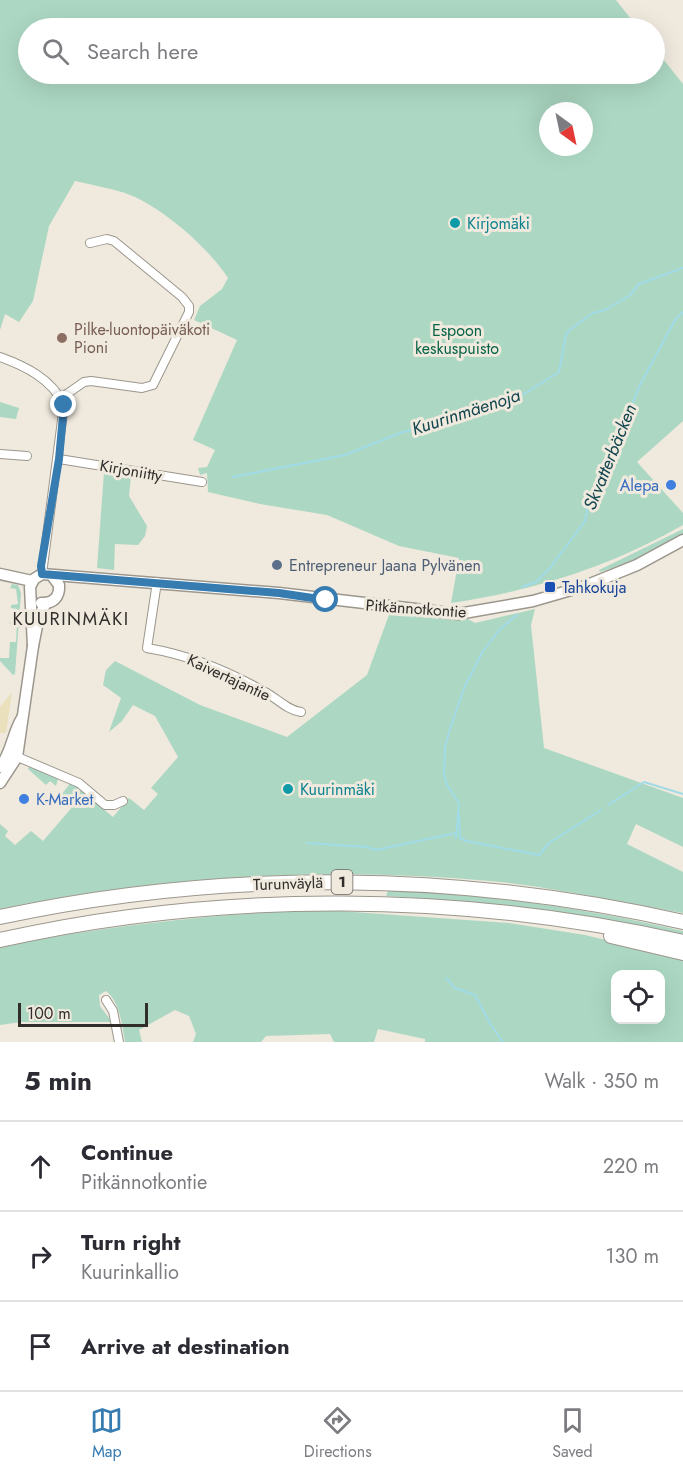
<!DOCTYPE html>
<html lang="en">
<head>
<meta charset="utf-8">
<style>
	:root { --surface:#fff; --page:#f7f7f7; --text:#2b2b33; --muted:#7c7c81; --line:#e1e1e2; --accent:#367cb1 }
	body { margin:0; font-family:Jost,sans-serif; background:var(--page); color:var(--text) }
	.controls { position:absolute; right:18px; bottom:18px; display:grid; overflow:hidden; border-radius:12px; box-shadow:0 6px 24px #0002 }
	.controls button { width:54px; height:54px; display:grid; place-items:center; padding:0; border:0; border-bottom:2px solid var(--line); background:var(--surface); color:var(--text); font:30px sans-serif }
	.compass { position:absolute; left:539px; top:102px; width:54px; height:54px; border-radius:50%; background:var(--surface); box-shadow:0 6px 24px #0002; rotate:147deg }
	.scale { position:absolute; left:18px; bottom:15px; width:130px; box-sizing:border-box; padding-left:6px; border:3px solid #302d2a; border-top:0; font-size:16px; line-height:21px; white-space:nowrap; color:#302d2a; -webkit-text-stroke:4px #efe9de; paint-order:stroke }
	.stop { position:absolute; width:18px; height:18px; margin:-14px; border:4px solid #367cb1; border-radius:50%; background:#fff }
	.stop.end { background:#367cb1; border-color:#fff; box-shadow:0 2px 6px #0008 }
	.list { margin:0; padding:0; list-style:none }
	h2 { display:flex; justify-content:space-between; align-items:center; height:78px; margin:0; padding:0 24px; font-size:26px }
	h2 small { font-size:20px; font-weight:400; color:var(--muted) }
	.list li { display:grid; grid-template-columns:39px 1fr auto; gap:18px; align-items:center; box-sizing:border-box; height:90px; padding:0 24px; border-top:2px solid var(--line) }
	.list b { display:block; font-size:22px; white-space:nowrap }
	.list p { margin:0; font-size:20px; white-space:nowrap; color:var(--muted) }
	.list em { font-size:20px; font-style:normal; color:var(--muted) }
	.icon { flex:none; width:33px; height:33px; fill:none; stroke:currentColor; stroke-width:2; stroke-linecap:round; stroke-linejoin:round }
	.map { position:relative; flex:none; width:683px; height:1042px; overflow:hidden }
	.search { position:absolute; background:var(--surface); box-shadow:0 6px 24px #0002; left:18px; right:18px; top:18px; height:66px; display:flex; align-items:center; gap:15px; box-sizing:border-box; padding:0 21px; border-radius:33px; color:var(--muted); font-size:22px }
	.sheet { height:348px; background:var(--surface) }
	nav { display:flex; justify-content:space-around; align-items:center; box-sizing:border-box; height:84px; border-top:2px solid var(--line); background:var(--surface); font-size:16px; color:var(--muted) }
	nav a { display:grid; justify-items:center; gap:3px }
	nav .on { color:var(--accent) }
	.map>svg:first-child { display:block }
</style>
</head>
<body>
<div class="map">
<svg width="683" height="1042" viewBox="0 0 683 1042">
	<rect width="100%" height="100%" fill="#efe9de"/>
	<g fill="#acd8c3" fill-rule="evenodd">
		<path d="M0,0H616L638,28H28V74H654L655,49L683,84V421L637,462L683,513V525C612,566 533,591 451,603L459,558L399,546L327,515L260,504L208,492L207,473L200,475L198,468L207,467L215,450L193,440L237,340L194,320L200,306L222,289L228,278C208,247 160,205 125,193C109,188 92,185 75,181L49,226L33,301L19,322L5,314L0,330ZM548,111H584V147H548Z"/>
		<polygon points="0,402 19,408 16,419 0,417"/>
		<polygon points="104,472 131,476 129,496 147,526 145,536 138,545 115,544 114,570 97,568"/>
		<path d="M683,529V535C657,551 630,563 600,572L599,570Z"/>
		<polygon points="12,584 18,585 21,593 15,674 13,675 0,661 0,658 9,658 10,642 16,642 17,624 8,623 17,622 17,609 11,608 11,605 18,604 16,589 10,588"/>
		<path d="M535,609L531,625L544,748L683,798V847L636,824L627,844L683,872V913C619,902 555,887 490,881C327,866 160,876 0,909V824L8,831L5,836L15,845L31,831L43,841L74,805L62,794L71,782L113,817L129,798L144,810L158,794L151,788L178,757L155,716L133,705L122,721L109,732L121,698L103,685L106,670L115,661L200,705L287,737L367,675L390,612L468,619L475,623Z"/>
		<polygon points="29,767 56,776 58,779 56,786 50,781 46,785 28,769"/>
		<path d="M388,891C487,894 586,908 683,931V936C585,913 486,902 386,896Z"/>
		<path d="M325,910L509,923L585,935L683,959V1042H425V1039L378,1029L374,1042H334L330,1034L266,1036L261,1042H193L196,1034L189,1016L175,1010L139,1030L142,1042H125C122,1025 120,1002 106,991L99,995L100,1006L112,1022H21L0,1025V946C108,926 215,913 325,910ZM616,974H660V1020H616Z"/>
	</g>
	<polygon fill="#eae0bb" points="12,692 6,733 0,733 0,707"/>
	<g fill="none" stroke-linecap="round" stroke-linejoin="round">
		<g stroke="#a1dbe7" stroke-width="2">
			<polyline points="233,477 345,455 400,433 516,399 559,372 566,334 572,328 593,313 605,310 629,296 639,284 683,268"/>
			<polyline points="522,587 536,582 550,568 585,521 589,500 598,487 640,385 675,320 683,312"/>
			<polyline points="608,805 644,782 683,794"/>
			<polyline points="459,815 460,838 466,841 539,855 549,843 601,810"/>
			<polyline points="456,838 459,803 447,785 444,774 445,747 450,729 464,688 483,651 500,629 517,615"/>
			<polyline points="307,843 367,847 376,850 456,833"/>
			<polyline points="446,978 455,988 475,995 491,1025 503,1042"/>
		</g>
		<defs>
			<g id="street">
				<path d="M0,357C25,366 52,379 64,405L42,574"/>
				<polyline points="61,398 84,382 91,381 142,388 153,385 189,312 189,306 182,297 114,241 107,239 90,243"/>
				<polyline points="0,454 27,456"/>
				<polyline points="59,459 202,482"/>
				<path d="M157,582L147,648C189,655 228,671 265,692C278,699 287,710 301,712"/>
				<polyline points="13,755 79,783 105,805 114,805 123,801"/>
				<polyline points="106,1000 113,1011 119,1042"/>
			</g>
			<g id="secondary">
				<polyline points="0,574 32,581"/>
				<path d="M41,603C53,604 60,597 59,585L53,577"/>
				<polyline points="33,646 30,587 34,579 42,574 279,593 458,614 533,601 585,586 637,565 683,540"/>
				<path d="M0,767C12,752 12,734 22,718"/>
				<polyline points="0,783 17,757 33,646 39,616 46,603"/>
			</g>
			<g id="highway">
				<path d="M0,917C225,869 459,871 683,922"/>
				<polyline points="611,936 683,953"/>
				<path d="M0,940C221,890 462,892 683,942"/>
			</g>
		</defs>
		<use href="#street" stroke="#9c978d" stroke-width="10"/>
		<use href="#secondary" stroke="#9c978d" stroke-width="13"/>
		<use href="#highway" stroke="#9c978d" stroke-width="16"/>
		<use href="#street" stroke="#fff" stroke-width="8"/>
		<use href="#secondary" stroke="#fff" stroke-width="10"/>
		<use href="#highway" stroke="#fff" stroke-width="14"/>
	</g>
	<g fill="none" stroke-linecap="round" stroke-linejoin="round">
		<polyline stroke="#367cb1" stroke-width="8" points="64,405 59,459 41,566 42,574 279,593 326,600"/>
	</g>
	<g fill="#0f9aa8" stroke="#efe9de" stroke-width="2">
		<circle cx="455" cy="223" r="6"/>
		<circle cx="288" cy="789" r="6"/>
	</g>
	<circle fill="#8d6e63" stroke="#efe9de" stroke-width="2" cx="62" cy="338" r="6"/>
	<g fill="#3f7fe0" stroke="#efe9de" stroke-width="2">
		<circle cx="671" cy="485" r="6"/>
		<circle cx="24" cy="799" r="6"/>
	</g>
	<circle fill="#5c6f8a" stroke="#efe9de" stroke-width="2" cx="277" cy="565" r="6"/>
	<rect fill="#1a4fb4" stroke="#efe9de" stroke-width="2" x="544" y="581" width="12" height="12" rx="3"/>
	<g text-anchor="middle" stroke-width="6" stroke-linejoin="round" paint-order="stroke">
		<rect fill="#efe9de" stroke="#696560" stroke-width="1.5" x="331.5" y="870" width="21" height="24" rx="4.5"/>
		<g font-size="15" font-weight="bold" fill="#302d2a">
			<text x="342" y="887">1</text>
		</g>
		<g font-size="16" fill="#0d838f" stroke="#efe9de" text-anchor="start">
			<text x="467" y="229">Kirjomäki</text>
			<text x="300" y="795">Kuurinmäki</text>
		</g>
		<g font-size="16" fill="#785e54" stroke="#efe9de" text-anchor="start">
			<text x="74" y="335">Pilke-luontopäiväkoti<tspan x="74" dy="18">Pioni</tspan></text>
		</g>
		<g font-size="16" fill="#086447" stroke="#efe9de">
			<text x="457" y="336">Espoon<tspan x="457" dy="18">keskuspuisto</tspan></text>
		</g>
		<g font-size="16" fill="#302d2a" stroke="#efe9de">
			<text transform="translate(131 470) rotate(10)" y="6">Kirjoniitty</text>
			<text transform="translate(416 608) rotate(4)" y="6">Pitkännotkontie</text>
			<text transform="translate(229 677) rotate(25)" y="6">Kaivertajantie</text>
			<text transform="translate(288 883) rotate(-2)" y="6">Turunväylä</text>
		</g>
		<g font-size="16" fill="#366cbe" stroke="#efe9de" text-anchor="end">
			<text x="659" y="491">Alepa</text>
			<text x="36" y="805" text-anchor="start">K-Market</text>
		</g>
		<g font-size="16" fill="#4e5e75" stroke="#efe9de" text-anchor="start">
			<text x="289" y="571">Entrepreneur Jaana Pylvänen</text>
		</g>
		<g font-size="16" fill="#164399" stroke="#efe9de" text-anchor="start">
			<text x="562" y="593">Tahkokuja</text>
		</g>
		<g font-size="18" font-style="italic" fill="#12464f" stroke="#efe9de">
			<text transform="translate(466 412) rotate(-18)" y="6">Kuurinmäenoja</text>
			<text transform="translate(610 457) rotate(-68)" y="6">Skvatterbäcken</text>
		</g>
		<g font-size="18" letter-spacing="1.5" fill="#302d2a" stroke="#efe9de">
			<text x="71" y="625">KUURINMÄKI</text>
		</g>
	</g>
</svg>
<div class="controls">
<button><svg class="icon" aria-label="locate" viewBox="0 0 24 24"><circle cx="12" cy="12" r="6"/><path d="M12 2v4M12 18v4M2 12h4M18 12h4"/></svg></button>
</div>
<svg class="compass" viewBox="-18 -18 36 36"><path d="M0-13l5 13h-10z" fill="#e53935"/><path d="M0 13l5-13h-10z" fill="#7c7c81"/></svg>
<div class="scale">100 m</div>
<div class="stop" style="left:326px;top:600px"></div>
<div class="stop end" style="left:64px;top:405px"></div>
<div class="search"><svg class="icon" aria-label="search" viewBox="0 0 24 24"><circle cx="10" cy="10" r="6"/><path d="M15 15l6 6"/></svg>Search here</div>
</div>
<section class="sheet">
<h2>5 min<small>Walk · 350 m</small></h2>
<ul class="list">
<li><svg class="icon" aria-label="ahead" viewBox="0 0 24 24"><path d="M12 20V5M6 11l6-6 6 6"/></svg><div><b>Continue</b><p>Pitkännotkontie</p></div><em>220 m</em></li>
<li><svg class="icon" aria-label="right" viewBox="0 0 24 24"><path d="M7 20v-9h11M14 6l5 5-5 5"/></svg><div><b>Turn right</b><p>Kuurinkallio</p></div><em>130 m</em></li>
<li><svg class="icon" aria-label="arrive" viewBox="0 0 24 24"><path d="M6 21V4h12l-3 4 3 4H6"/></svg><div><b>Arrive at destination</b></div></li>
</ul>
</section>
<nav>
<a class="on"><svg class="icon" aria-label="map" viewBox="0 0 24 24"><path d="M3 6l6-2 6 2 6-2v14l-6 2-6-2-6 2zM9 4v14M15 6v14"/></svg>Map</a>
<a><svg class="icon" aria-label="directions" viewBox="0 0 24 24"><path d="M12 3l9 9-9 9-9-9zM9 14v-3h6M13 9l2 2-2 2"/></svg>Directions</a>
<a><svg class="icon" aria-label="saved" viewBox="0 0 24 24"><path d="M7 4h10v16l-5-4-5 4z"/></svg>Saved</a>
</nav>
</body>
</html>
